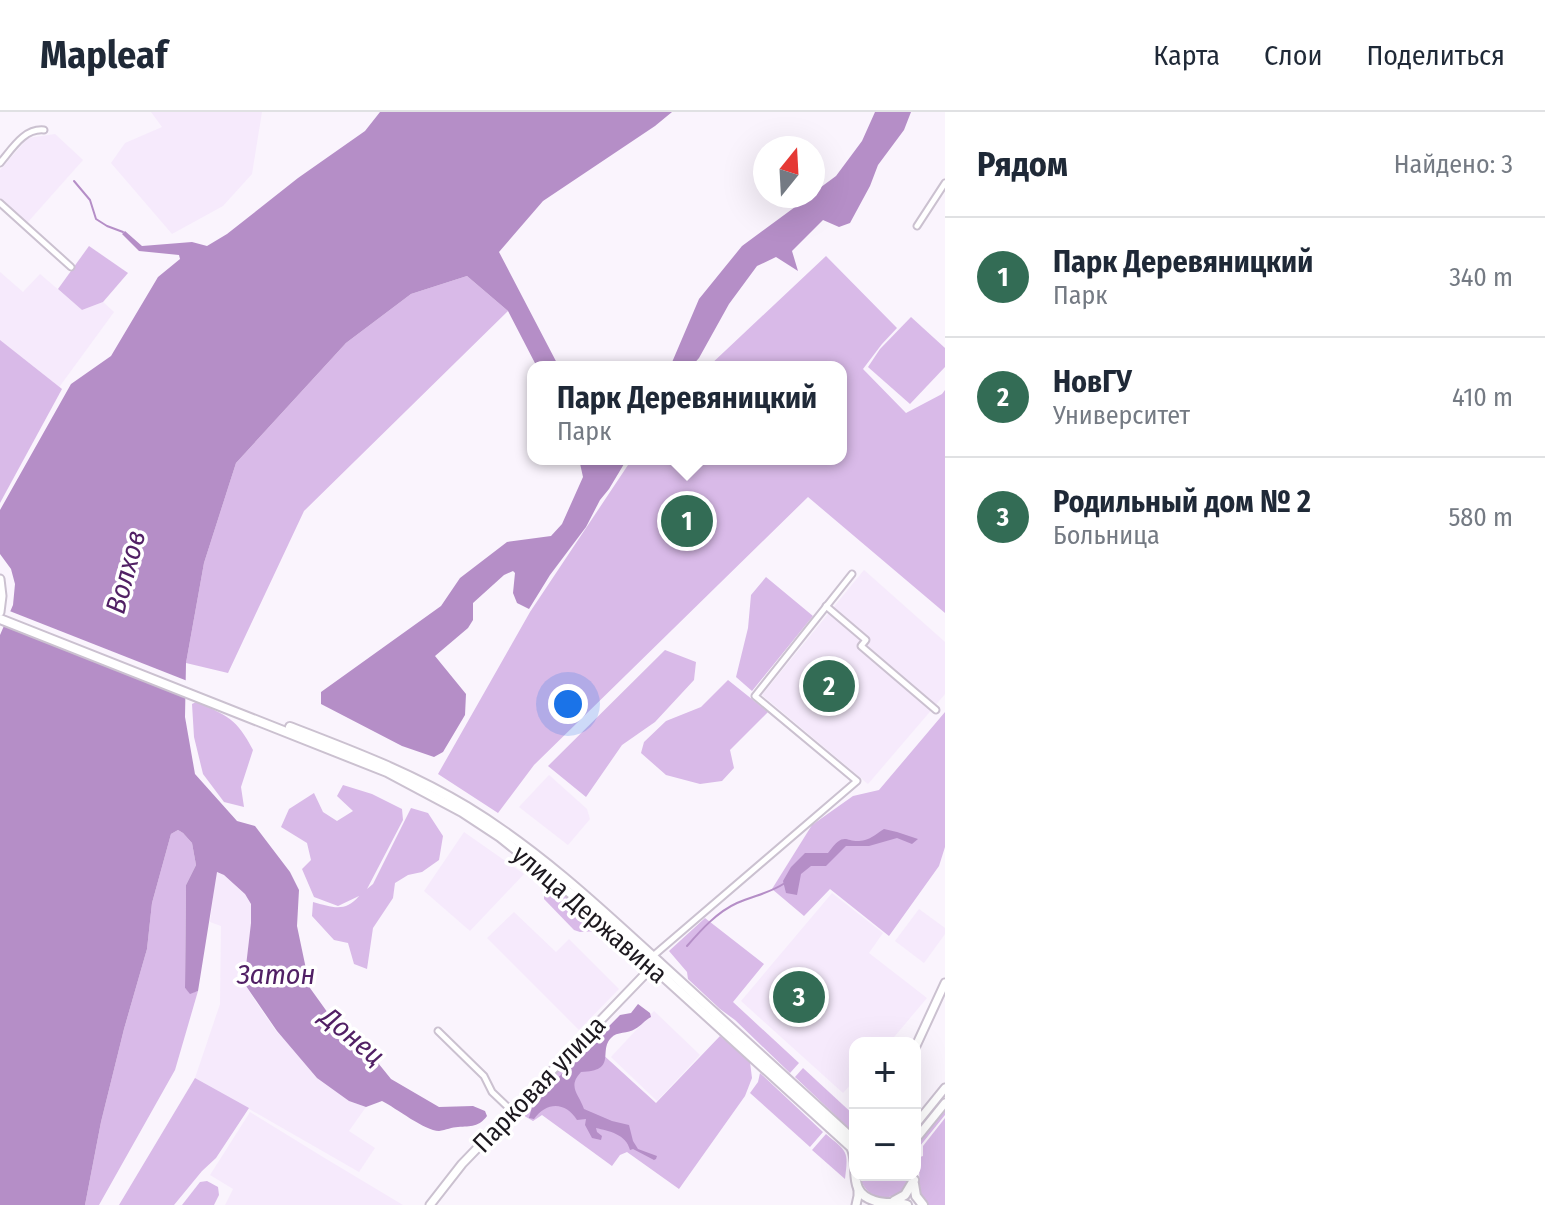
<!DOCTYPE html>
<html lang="ru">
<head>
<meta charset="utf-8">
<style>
	:root { --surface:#fff; --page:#f6f6f7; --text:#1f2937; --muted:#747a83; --line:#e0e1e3; --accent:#336c55 }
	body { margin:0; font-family:"Fira Sans Condensed",sans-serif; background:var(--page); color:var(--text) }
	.controls { position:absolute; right:24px; bottom:24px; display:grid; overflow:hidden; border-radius:16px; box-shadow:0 8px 32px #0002 }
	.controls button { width:72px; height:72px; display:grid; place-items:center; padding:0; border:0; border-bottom:2px solid var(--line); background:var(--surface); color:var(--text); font:40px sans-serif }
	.compass { position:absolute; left:753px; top:24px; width:72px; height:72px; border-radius:50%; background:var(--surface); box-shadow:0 8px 32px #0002; rotate:18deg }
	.you { position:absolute; left:568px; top:592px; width:28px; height:28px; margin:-20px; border:6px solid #fff; border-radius:50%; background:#1a73e8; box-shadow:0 0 0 12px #1a73e833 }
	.badge { display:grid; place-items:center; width:52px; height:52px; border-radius:50%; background:var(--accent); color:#fff; font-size:26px; font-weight:700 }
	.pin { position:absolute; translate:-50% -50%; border:4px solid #fff; box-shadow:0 2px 8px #0006 }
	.popup { position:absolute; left:527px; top:249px; width:320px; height:104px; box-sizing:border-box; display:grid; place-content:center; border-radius:16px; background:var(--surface); filter:drop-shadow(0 2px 6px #0005); font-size:26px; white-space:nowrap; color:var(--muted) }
	.popup b { font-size:30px; color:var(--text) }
	.popup::after { content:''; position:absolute; left:50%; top:100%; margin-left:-16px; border:16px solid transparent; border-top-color:var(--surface) }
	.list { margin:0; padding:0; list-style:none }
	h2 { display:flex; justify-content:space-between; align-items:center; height:104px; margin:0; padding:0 32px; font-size:34px }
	h2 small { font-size:26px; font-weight:400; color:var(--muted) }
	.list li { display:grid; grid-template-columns:52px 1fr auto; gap:24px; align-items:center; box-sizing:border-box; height:120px; padding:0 32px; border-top:2px solid var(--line) }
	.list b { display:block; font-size:30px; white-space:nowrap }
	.list p { margin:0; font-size:26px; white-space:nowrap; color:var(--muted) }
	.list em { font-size:26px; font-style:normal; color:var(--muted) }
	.map { position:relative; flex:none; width:945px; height:1093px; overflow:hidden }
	header { display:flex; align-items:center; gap:48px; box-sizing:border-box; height:112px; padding:0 40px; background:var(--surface); border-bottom:2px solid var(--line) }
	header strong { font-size:38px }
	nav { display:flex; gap:44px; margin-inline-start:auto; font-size:28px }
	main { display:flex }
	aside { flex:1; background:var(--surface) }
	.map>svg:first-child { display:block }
</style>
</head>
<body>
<header>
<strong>Mapleaf</strong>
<nav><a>Карта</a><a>Слои</a><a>Поделиться</a></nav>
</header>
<main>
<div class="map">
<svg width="945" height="1093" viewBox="0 0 945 1093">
	<rect width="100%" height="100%" fill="#faf4fd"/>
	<g fill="#f6eafc">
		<polygon points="151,0 262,0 252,62 223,94 172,122 111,51 125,31 162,15"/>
		<polygon points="55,22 83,48 27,111 0,87 0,58 28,26"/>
		<polygon points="0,160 23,180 40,162 82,198 103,190 114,200 0,356"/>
		<polygon points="864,458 945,530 945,582 868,672 762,583"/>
		<polygon points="549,663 587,697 590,707 568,733 519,695"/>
		<polygon points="464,720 524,762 470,819 424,779"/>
		<polygon points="216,760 224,763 245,782 251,792 251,811 244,871 256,890 276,919 349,989 366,995 349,1019 375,1036 359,1060 195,966 220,892 221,814 210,810"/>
		<polygon points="832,781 883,821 869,841 927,886 889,931 855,931 855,968 843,981 741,889"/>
		<polygon points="919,797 945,816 945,822 924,851 895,829"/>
		<polygon points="514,800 556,840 569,827 619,877 579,918 487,826"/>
		<polygon points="654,899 700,943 657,989 611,945"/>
		<polygon points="250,1000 323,1045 403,1093 225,1093 233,1077 210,1063"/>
	</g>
	<g fill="#d9bae8">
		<polygon points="89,134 128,161 103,190 82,198 58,177"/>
		<polygon points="826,144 897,216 882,232 863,257 906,301 942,282 945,278 945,501 808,385 534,653 498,701 438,662 530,500 632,347 841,347 841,255 708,255"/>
		<polygon points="467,164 508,199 304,399 228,561 186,551 204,451 236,351 346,231 411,182"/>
		<polygon points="911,205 945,236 945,255 910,292 868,255 880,237"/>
		<polygon points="0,228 62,277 0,391"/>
		<polygon points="766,465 813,504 752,579 736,565 748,516 751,483"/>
		<polygon points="665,538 696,550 694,568 655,610 622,633 586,685 548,654"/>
		<polygon points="728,568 768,600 730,638 734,656 722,669 700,672 666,663 641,641 644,630 666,609 701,595"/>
		<path d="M196,590C227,603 237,607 253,638L241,675L244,695L224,690L203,662L194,625L192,592Z"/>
		<polygon points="945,600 945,735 939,754 889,824 830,777 804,804 772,777 812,713 853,684 879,678"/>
		<path d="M343,673L372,682L402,697L403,708L367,777L373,772L411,696L428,701L443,724L439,748L422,760L408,763L395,771L393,786L373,816L367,857L354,852L348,831L334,828L312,804L313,790C332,795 345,801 359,784L338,794L314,785L302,757L311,748L307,731L281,715L289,697L314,681L323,700L337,709L353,699L337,684Z"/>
		<polygon points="178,718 183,721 192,731 196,753 186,773 185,876 190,881 198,879 175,958 99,1093 85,1093 101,1010 124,917 147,837 152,791 171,722"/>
		<polygon points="544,763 593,808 599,819 580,820 574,818 544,787"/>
		<polygon points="705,806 764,852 733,890 799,951 790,961 735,908 720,897 688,867 687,860 669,839"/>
		<polygon points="720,924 750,950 752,966 745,984 679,1077 627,1040 620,1043 612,1054 542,1003 533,1009 521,1002 526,991 588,929 656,991"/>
		<polygon points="803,956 855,1004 855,1022 795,965"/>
		<polygon points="760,961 823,1020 810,1035 750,981 758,970"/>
		<polygon points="195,966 249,996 216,1046 202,1059 174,1093 119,1093"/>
		<path d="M945,998V1003L920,1034V1045L923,1044V1034L945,1006V1093H928C912,1077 921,1076 919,1058C919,1051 914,1047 915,1039C916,1028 937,1008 945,998Z"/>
		<path d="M826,1022C847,1040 849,1038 845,1067L812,1038Z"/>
		<path d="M859,1063H910C902,1093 866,1093 859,1063Z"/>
		<polygon points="207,1069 218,1075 219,1083 214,1093 182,1093 200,1070"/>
	</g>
	<g fill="#b58ec7">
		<path d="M380,0H672L655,14L543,89L499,140L559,255H537L508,199L467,164L411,182L346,231L236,351L204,451L186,551L185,605L195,662L237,709L255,714L290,760L299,778L297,814L310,876L343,922L370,941L391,967L439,995L473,994L485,999L487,1004C479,1015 471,1014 458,1015C452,1015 446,1018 439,1019C425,1019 396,996 382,989L366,995L349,989L317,966L277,919L244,871L251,811V792L245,782L224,763L217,760L198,879L190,882L185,876L186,773L196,753L192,731L183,721L178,718L171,722L152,791L147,837L124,917L101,1010L85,1093H0V523L13,493L15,472L11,457L0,442V398L71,272L111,244L158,165L180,147L179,143L139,139L122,122L125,119L142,134L192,130L207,134L227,122L298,66L365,19Z"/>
		<polygon points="875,0 911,0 904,18 878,53 870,74 850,111 839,115 823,108 792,139 798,159 776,145 757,154 729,192 699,246 691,255 670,255 699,187 742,134 810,84 813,84 813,81 836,64 862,29"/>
		<polygon points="579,347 627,347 609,377 600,388 586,415 550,463 529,497 517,491 513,481 515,461 513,459 504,463 473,491 473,508 468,516 435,544 466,582 465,603 443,640 434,645 402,634 321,592 321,580 441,494 460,466 507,430 551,424 562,412 583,365"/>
		<path d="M884,717L897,720L918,727L912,732L897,726L869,734H846L826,754H811L801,762L797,783L786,781L783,769L791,755L805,741H828C846,716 845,733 865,728C871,727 879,720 884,717Z"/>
		<path d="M638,892L650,901L651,905C645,908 641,914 635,917C628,922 617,919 611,926C598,939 618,959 581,960C567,975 579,982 584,997L612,1009L629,1013L633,1029L638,1037L657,1044L656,1047L654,1048L633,1037L630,1038C626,1022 609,1019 596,1016L597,1020L602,1024L601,1028L592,1026L585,1013L586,1007L577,1008C566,990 547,989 534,1007L529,1006L532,995L536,988L620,903L631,901Z"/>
	</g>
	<polygon fill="#faf4fd" points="7,498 190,570 189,587 1,513"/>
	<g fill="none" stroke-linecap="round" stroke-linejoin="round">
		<g stroke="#b58ec7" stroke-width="2">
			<polyline points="74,69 90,88 96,107 107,114 123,120"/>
			<path d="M687,834C701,818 717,800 737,791C755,783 768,782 785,771"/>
		</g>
		<defs>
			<g id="street">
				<path d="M0,51C12,37 24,16 44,18"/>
				<polyline points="0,91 71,155"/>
				<polyline points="917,114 945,71"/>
				<polyline points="826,494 866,528 861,534 936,598"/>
				<polyline points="653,844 857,669 755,584 852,462"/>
				<polyline points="438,919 484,964 492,980 512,999"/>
			</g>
			<g id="secondary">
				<polyline points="0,467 2,484 0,500"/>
				<polyline points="915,936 945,871"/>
				<polyline points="915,1013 945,976"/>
				<polyline points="915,1028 945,991"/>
				<polyline points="430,1093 462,1052 653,854"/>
				<polyline points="856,1093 858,1084 858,1076"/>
			</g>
			<g id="primary">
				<path d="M0,507L387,660L462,700L500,725L580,789L851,1035C861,1054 845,1080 875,1089C886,1093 896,1089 907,1093"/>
				<path d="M290,615C350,638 411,661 467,695C538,738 600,796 661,852C726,911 790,970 855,1029"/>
				<polyline points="914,1072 916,1084 923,1093"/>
				<polyline points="894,1089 905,1083 914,1068"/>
			</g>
		</defs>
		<use href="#street" stroke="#cbc1d0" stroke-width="9"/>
		<use href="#secondary" stroke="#cbc1d0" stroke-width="11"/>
		<use href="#primary" stroke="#cbc1d0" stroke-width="12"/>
		<use href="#street" stroke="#fff" stroke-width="5"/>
		<use href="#secondary" stroke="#fff" stroke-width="7"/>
		<use href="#primary" stroke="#fff" stroke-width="8"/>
	</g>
	<g text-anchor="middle" stroke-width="7" stroke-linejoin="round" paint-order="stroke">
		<g font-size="26" fill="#1c181e" stroke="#fff">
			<text transform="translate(590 802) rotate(41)" y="9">улица Державина</text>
			<text transform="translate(539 972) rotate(-46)" y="9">Парковая улица</text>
		</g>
		<g font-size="28" font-style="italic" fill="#512065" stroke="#fff">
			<text transform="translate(125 460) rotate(-75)" y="10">Волхов</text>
			<text x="276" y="872">Затон</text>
			<text transform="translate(353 924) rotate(40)" y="10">Донец</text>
		</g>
	</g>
</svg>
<div class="controls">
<button>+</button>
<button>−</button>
</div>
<svg class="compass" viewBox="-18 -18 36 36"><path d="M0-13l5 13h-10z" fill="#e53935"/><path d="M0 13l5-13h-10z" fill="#747a83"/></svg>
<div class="you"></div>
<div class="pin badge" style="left:687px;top:409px">1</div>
<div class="popup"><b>Парк Деревяницкий</b>Парк</div>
<div class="pin badge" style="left:829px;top:574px">2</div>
<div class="pin badge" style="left:799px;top:885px">3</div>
</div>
<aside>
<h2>Рядом<small>Найдено: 3</small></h2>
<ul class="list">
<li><span class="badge">1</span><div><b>Парк Деревяницкий</b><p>Парк</p></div><em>340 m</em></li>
<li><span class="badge">2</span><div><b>НовГУ</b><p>Университет</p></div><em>410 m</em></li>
<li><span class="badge">3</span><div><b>Родильный дом № 2</b><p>Больница</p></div><em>580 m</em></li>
</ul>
</aside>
</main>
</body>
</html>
